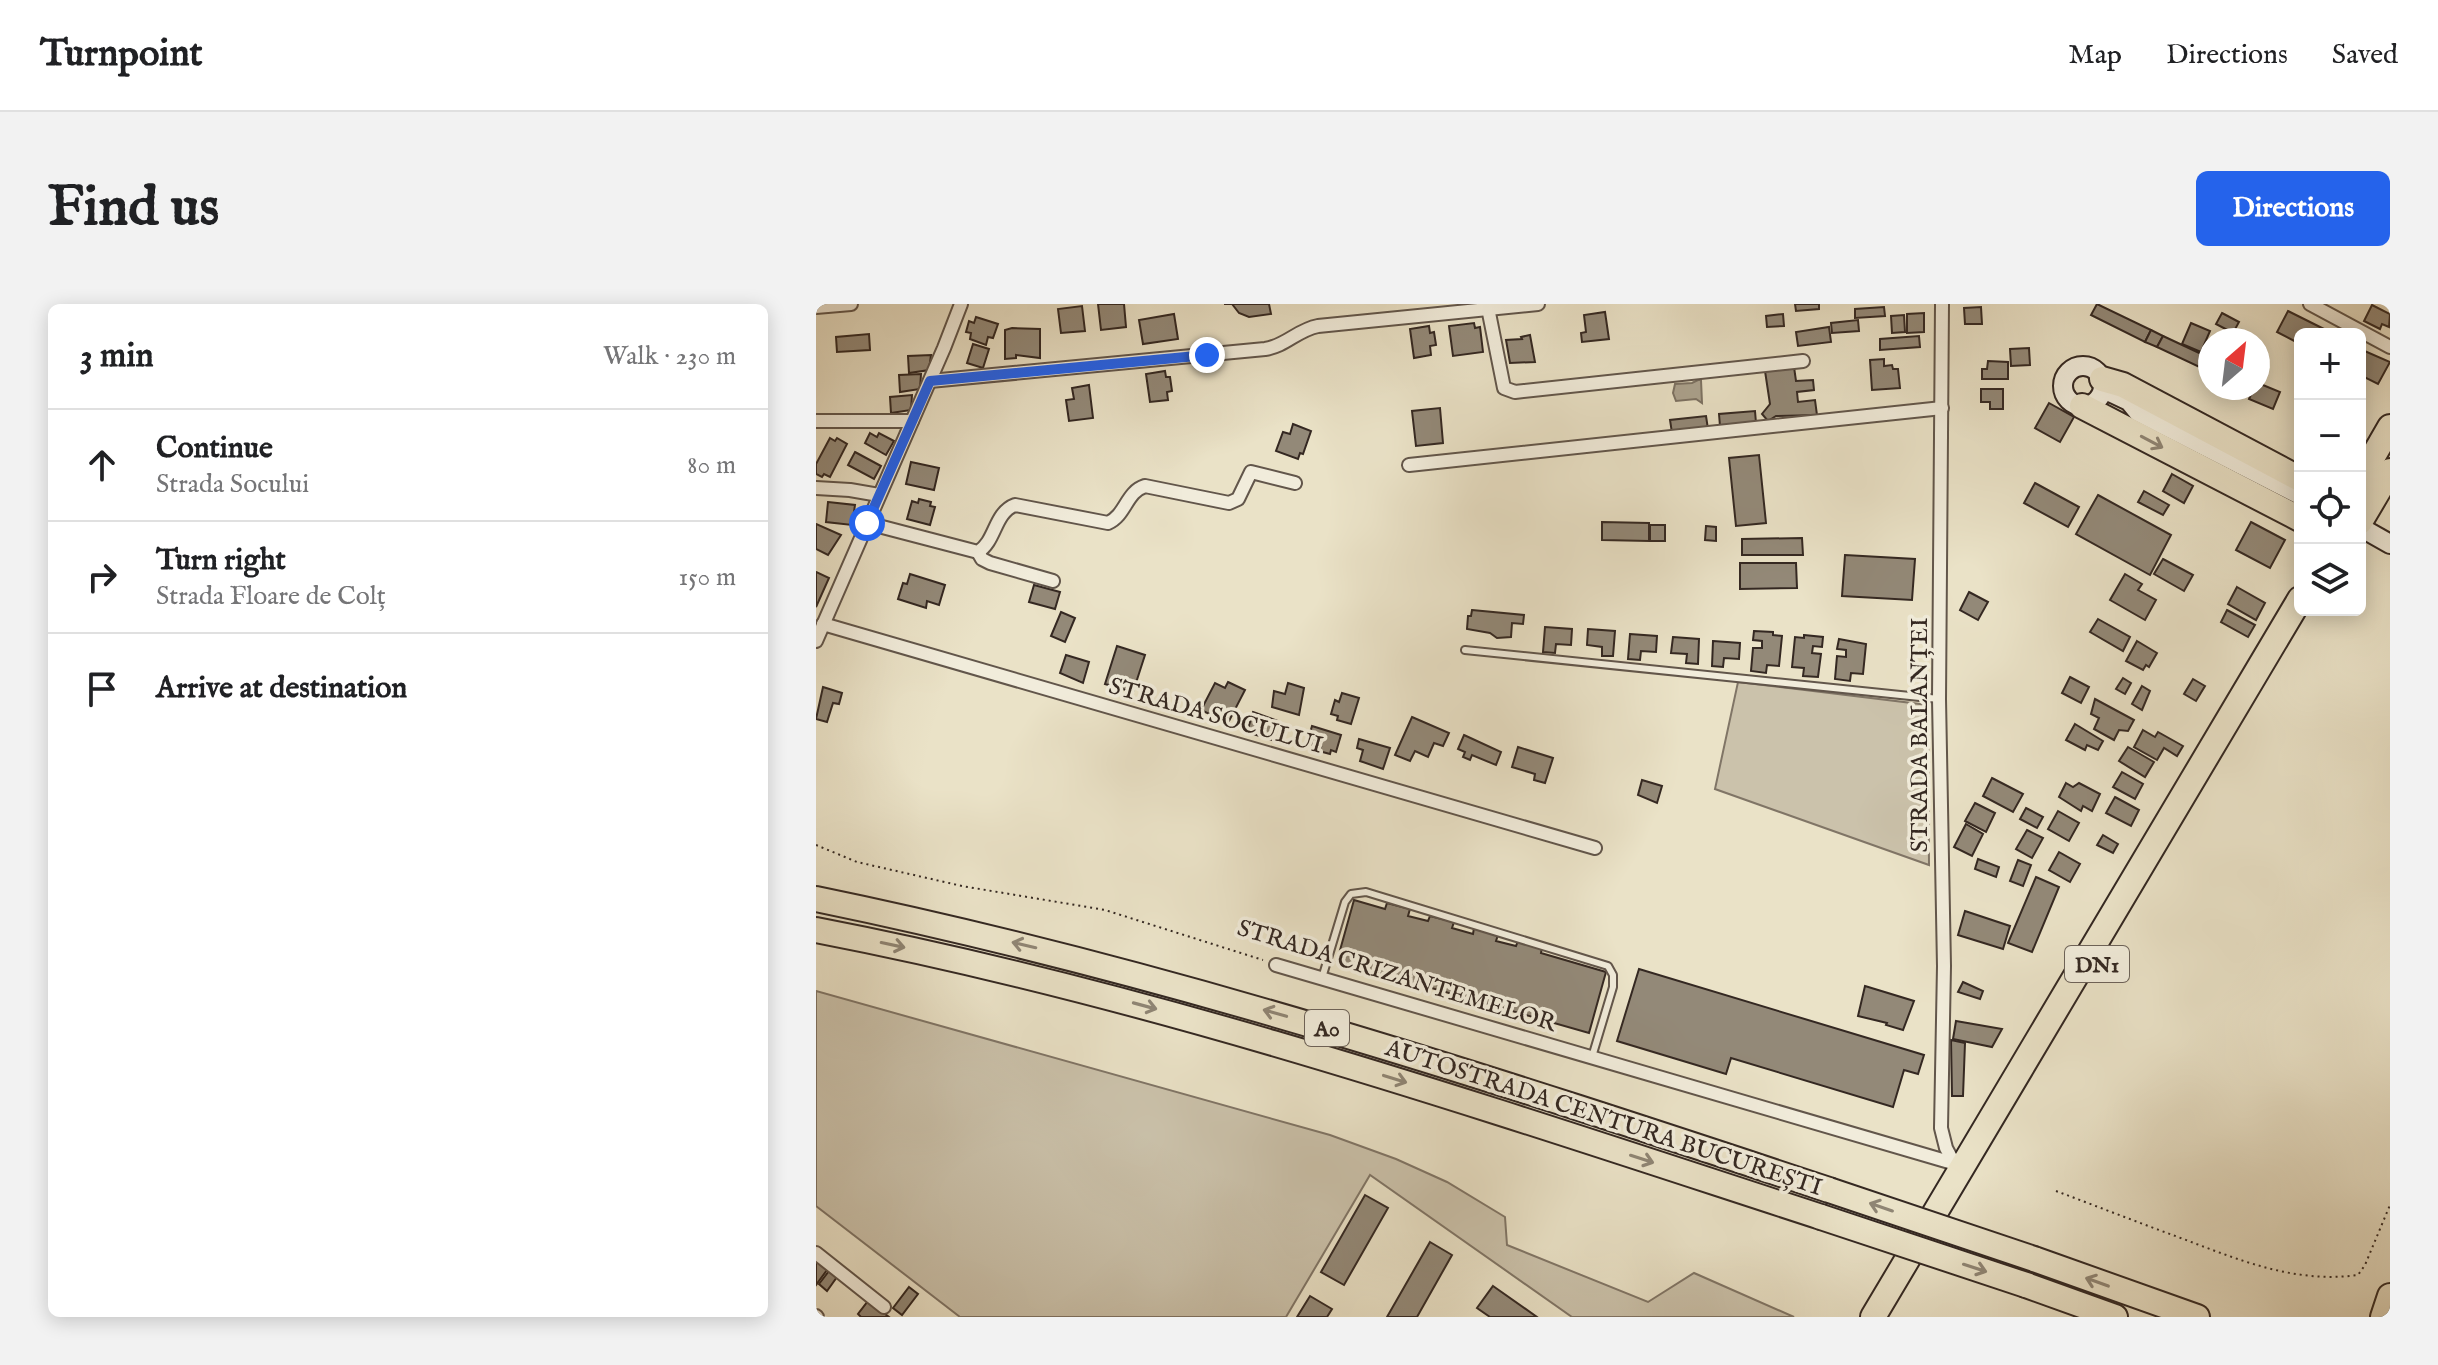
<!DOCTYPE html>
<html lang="en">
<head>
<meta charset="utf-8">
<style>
	:root { --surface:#fff; --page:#f2f2f2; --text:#202124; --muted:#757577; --line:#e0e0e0; --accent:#2563eb }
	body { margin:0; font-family:"IM FELL English",serif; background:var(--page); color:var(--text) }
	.controls { position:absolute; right:24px; top:24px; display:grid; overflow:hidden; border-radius:12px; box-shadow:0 4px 20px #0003 }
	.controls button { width:72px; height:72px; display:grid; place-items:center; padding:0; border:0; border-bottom:2px solid var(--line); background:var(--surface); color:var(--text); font:40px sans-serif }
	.compass { position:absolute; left:1382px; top:24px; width:72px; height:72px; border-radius:50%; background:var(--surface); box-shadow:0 4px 20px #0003; rotate:28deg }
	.stop { position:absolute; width:24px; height:24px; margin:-18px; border:6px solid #2563eb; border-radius:50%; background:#fff }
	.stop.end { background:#2563eb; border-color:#fff; box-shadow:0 2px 8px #0008 }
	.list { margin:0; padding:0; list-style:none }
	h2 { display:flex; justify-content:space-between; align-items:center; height:104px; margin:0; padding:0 32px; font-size:34px }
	h2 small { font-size:26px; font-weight:400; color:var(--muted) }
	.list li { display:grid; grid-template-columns:52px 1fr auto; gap:24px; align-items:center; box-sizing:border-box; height:112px; padding:0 32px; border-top:2px solid var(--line) }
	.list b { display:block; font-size:30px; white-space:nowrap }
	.list p { margin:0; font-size:26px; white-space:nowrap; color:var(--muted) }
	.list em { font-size:26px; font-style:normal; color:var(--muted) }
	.icon { flex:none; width:44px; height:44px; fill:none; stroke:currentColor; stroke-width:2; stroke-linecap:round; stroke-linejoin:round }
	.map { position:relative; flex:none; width:1574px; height:1013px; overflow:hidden; border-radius:12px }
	header { display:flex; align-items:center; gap:48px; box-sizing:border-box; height:112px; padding:0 40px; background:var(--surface); border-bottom:2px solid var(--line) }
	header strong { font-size:38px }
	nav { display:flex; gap:44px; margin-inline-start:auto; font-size:28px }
	.intro { display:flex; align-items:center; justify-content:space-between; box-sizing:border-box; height:192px; padding:0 48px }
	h1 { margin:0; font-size:56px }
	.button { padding:20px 36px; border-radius:12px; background:var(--accent); color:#fff; font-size:28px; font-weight:700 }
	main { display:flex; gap:48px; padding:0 48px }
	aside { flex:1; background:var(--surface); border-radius:12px; box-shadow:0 4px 20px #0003 }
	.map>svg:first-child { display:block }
</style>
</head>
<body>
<header>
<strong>Turnpoint</strong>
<nav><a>Map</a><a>Directions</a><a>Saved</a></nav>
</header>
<div class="intro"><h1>Find us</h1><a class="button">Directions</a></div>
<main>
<aside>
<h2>3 min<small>Walk · 230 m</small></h2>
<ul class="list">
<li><svg class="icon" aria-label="ahead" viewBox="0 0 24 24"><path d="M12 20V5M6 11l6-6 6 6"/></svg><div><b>Continue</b><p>Strada Socului</p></div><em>80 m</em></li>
<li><svg class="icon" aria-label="right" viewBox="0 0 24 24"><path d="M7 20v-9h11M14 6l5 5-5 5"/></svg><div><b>Turn right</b><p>Strada Floare de Colț</p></div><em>150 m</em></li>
<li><svg class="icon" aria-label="arrive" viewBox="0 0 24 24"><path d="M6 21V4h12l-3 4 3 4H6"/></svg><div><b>Arrive at destination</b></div></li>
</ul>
</aside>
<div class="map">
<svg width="1574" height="1013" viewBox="0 0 1574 1013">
	<rect width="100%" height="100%" fill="#eae2c7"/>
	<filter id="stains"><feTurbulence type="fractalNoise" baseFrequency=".0025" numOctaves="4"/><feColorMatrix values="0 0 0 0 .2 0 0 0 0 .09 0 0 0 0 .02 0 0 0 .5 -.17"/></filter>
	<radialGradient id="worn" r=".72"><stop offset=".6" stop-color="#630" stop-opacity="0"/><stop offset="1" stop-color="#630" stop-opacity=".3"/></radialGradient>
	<g fill="#cbc2ab" stroke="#807566" stroke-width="2">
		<polygon points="922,378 1112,401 1113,561 899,485"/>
		<polygon points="0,687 514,831 580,855 631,878 689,913 691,941 832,998 878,969 978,1013 756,1013 554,871 470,1013 144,1013 0,902"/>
	</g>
	<polygon fill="#aca38f" stroke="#7c7263" stroke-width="2" points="882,76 885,76 886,99 880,95 860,97 857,89 859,80 876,79"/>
	<g fill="#938978" stroke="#342822" stroke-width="2">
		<polygon points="282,0 308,0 310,23 285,26"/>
		<polygon points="408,0 453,0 455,10 433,13 423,9 416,0"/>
		<polygon points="979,0 1003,0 1003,5 980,7"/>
		<polygon points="1281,0 1335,26 1329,38 1275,11"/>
		<polygon points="1556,1 1574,10 1573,23 1566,20 1564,25 1548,17"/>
		<polygon points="266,2 269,27 245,29 242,5"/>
		<polygon points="1068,3 1069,12 1039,14 1039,5"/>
		<polygon points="1165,3 1166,20 1149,20 1148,4"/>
		<polygon points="1472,7 1518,30 1484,30 1484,40 1461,28"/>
		<polygon points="789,8 793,35 766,38 765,29 770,28 768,11"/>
		<polygon points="1108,9 1108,28 1091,29 1091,10"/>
		<polygon points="1406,9 1423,18 1417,29 1400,20"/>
		<polygon points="358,10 362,35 327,40 323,16"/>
		<polygon points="967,10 968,22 951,23 950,12"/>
		<polygon points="1088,11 1089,28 1076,29 1075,12"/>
		<polygon points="160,13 182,20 177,34 172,33 170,41 154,35 155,29 150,28 153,17 158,19"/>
		<polygon points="1042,16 1043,27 1016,29 1015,19"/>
		<polygon points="658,19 659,24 664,23 667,48 637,52 633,22"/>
		<polygon points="1375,19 1394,27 1385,48 1366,40"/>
		<polygon points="613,22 614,29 618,28 620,41 614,42 615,51 598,54 594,25"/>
		<polygon points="1013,23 1015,38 982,42 980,28"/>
		<polygon points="196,24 224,25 224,54 200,51 200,54 189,55 189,26"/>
		<polygon points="1335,26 1347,32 1341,43 1329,38"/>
		<polygon points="53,30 54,46 21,48 20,33"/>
		<polygon points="714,31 719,58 694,59 690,36 706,35 705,33"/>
		<polygon points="1103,32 1104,43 1064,46 1064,35"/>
		<polygon points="1347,32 1394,54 1394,68 1341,43"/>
		<polygon points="157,40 173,45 167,64 151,59"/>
		<polygon points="1213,44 1214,61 1195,62 1194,45"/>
		<polygon points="1544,45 1574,58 1562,80 1544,71"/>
		<polygon points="115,51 113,66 93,69 92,52"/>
		<polygon points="1068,55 1068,62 1076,61 1077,65 1082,65 1084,84 1056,86 1054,56"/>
		<polygon points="1172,57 1192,58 1192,75 1166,75 1166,65 1171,65"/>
		<polygon points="978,63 980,77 997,76 998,86 981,88 982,98 999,96 1001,111 960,112 952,117 946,110 954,100 949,67"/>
		<polygon points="349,67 350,73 354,73 356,87 351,88 352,96 334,98 330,70"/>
		<polygon points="105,70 104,85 84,88 83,71"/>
		<polygon points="1442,79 1464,88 1457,105 1433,95 1438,84 1442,84"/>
		<polygon points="273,81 277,114 253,117 250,96 258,95 256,84"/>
		<polygon points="1165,85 1187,85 1187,105 1174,105 1174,98 1165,98"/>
		<polygon points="96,91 95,106 75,109 74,93"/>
		<polygon points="1233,99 1258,113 1244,138 1219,124"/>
		<polygon points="624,104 627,139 600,142 596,107"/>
		<polygon points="939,107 940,119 904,122 903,110"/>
		<polygon points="890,112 892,125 856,129 854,116"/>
		<polygon points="477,120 495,127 487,150 484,149 482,155 460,147 467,128 474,130"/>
		<polygon points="54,129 61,133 63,129 78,137 70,151 49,139"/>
		<polygon points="14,134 19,137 21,134 31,140 14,173 8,170 6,173 0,170 0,160"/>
		<polygon points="39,148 65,162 58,175 32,161"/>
		<polygon points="943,151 950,219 920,222 913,154"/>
		<polygon points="95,158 123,164 118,186 90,180"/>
		<polygon points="1356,170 1377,182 1368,199 1347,187"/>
		<polygon points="1219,179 1263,203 1252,223 1208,199"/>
		<polygon points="1328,187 1353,201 1347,211 1322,198"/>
		<polygon points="1282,191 1355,231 1334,271 1260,230"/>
		<polygon points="103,195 115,198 114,202 119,203 114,221 91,215 96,197 102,199"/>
		<polygon points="12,198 39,201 36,221 10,218"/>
		<polygon points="786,218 833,219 833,237 786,236"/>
		<polygon points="1435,218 1469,236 1454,264 1420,246"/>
		<polygon points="0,220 25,231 12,251 0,245"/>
		<rect x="834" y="221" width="15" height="16"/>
		<polygon points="890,222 900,223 900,237 889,236"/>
		<polygon points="986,234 987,251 926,251 926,235"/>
		<polygon points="1029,251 1099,255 1096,296 1026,292"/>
		<polygon points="1347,255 1377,271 1368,287 1338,270"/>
		<polygon points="924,259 980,259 981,284 924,285"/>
		<polygon points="0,268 13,274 0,303"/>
		<polygon points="94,270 129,281 123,301 111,297 110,304 82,295 87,279 91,280"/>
		<polygon points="1309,270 1326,280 1322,286 1340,296 1329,316 1294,296"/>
		<polygon points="218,281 244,288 239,305 213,298"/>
		<polygon points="1421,283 1449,299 1440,316 1412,300"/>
		<polygon points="1153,288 1172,298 1162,316 1144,306"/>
		<polygon points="656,306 708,311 707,320 696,319 695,333 681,334 674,329 651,325 652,312 655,312"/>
		<polygon points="1411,306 1439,321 1432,333 1405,318"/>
		<polygon points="245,308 259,314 249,338 235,332"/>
		<polygon points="1282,315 1314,333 1307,347 1274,328"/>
		<polygon points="729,323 756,325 755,341 740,340 739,349 727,348"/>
		<polygon points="772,325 799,327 797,352 786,352 786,343 771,341"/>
		<polygon points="938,327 957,328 957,331 966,332 963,362 951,361 950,369 935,367 937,344 946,344 946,337 937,336"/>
		<polygon points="814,330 841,332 840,348 825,347 824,356 812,355"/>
		<polygon points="988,331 1007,333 1006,343 997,342 996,349 1005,350 1002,373 987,372 988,364 976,363 979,333 988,334"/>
		<polygon points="857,333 883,335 882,360 870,359 871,350 855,349"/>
		<polygon points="1023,335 1050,340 1047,370 1035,369 1034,377 1019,375 1021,352 1030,353 1030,346 1021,345"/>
		<polygon points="897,337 924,339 923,355 908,354 907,363 896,362"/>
		<polygon points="1321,337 1341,349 1333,363 1330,361 1327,366 1310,357"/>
		<polygon points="301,342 329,351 317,388 289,380"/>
		<polygon points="250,351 273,358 267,379 244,369"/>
		<polygon points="1254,373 1273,383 1265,399 1246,389"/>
		<polygon points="1307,374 1315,379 1309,390 1300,385"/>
		<polygon points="1377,375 1389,382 1380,397 1368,390"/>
		<polygon points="412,378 429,386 412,419 385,406 399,379 409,384"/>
		<polygon points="472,379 488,384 483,411 456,403 458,387 469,390"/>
		<polygon points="1326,382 1334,387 1326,406 1316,400"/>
		<polygon points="7,383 26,389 23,400 17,399 11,418 0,415"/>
		<polygon points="526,389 543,394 535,420 521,416 522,412 515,410 519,396 523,398"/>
		<polygon points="1279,395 1318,416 1312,427 1303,426 1298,436 1278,425 1283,414 1275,410"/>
		<polygon points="437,408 462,417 456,436 431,428"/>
		<polygon points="596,413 633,429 627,442 618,439 612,453 599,447 594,457 579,451"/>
		<polygon points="1259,420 1287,437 1282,446 1271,441 1269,446 1250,436"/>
		<polygon points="496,422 525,431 520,448 515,446 514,450 503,447 505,443 491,439"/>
		<polygon points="1327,426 1339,433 1342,428 1367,442 1361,452 1348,444 1341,456 1318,443"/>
		<polygon points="648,431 685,448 680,461 656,451 654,456 647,453 649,448 642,445"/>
		<polygon points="543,435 574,444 567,465 544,457 547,446 541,444"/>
		<polygon points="702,443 737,454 729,479 718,476 719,470 696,463"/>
		<polygon points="1312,443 1338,458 1329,473 1303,457"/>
		<polygon points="1306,468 1327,480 1319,495 1297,483"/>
		<polygon points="1176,474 1207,490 1197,508 1167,492"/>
		<polygon points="826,476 846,482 841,499 822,491"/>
		<polygon points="1250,479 1257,483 1263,479 1284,490 1276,507 1267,502 1265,507 1243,493"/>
		<polygon points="1299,493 1323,506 1315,522 1290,509"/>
		<polygon points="1159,499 1179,509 1170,528 1149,517"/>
		<polygon points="1210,504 1227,513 1221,524 1204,515"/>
		<polygon points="1242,507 1263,519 1253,537 1232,525"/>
		<polygon points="1150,520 1167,530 1156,552 1138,543"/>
		<polygon points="1211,526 1227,534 1216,554 1200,545"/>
		<polygon points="1287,531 1302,540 1297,549 1281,541"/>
		<polygon points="1243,548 1264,560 1254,578 1233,566"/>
		<polygon points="1162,555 1183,563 1180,573 1159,565"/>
		<polygon points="1202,556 1215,561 1207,582 1194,577"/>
		<polygon points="1220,573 1243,583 1216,648 1192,639"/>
		<polygon points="538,596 569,605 571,599 594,605 592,612 612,617 614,612 638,618 636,624 657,630 658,624 682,631 680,637 700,642 702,637 726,644 725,649 790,668 773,729 521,657"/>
		<polygon points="1149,607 1194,622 1187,645 1142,631"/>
		<polygon points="823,665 1108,751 1102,770 1088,766 1077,803 915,754 910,770 801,737"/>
		<polygon points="1147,678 1167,687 1164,695 1142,688"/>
		<polygon points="1049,682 1098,697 1087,726 1070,721 1071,719 1042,712"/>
		<polygon points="1140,717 1186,725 1176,743 1137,735"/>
		<polygon points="1135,736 1149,739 1147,792 1136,792"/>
		<polygon points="549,891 572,904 528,981 505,968"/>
		<polygon points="614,938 636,951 601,1013 571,1013"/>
		<polygon points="0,957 11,966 0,981"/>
		<polygon points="13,967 21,973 11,987 3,980"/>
		<polygon points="677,982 721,1013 674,1013 661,1004"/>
		<polygon points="93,983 102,990 86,1011 77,1004"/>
		<polygon points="494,992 516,1005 511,1013 481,1013"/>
		<polygon points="52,997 73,1013 45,1013 42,1010"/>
	</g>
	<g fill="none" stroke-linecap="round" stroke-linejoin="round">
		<defs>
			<g id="lane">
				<polyline points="649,346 1123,395"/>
				<polyline points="506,674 529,598 535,590 550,588 792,662 797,671 797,683 776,753"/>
			</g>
			<g id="street">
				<polyline points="1126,0 1123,395 1128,662 1125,824 1130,844 1138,859"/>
				<polyline points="1494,0 1574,43"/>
				<polyline points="0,3 35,0"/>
				<polyline points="672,4 688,84 699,88 987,57"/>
				<path d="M114,77L449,45C470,42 481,26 502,22L722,0"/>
				<polyline points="0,117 96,117"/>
				<polyline points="593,161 1126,104"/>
				<polyline points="0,184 34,186 63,191"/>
				<path d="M51,219L162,248C180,237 178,209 199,201L292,219C310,211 310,188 329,182L413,199L422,195L435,168L479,179"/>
				<polyline points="162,248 166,255 174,259 237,277"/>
				<polyline points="7,320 779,544"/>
				<polyline points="0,337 128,44 145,0"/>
				<polyline points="460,661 1140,860"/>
				<polyline points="0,949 68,1003"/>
				<polyline points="0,1012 1,1013"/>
			</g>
			<g id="secondary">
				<circle cx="1267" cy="82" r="20"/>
				<polyline points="1294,88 1313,97 1322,108 1484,191"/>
				<polyline points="1544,223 1574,240"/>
			</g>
			<g id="highway">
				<polyline points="1286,75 1307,81 1484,175"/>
				<polyline points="1266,102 1484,215"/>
				<polyline points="1544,175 1574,123"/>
				<polyline points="1544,218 1574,167"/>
				<path d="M0,595C346,666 678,775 1013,886"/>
				<path d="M0,626C343,692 673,805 1005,913"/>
				<polyline points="1218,955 1381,1013"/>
				<polyline points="1210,981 1299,1013"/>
				<polyline points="1057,1013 1484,295"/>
				<polyline points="1567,1013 1574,992"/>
			</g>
		</defs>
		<use href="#lane" stroke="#62564b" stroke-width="10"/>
		<use href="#street" stroke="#62564b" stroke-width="16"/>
		<use href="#secondary" stroke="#342822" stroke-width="22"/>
		<use href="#highway" stroke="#342822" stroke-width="28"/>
		<g stroke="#342822" stroke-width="2" stroke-dasharray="2 4" stroke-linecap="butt">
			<polyline points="0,541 41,558 146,582 289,606 447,656"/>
			<path d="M1240,887C1280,902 1321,918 1362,933C1421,955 1478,980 1542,971L1549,961L1574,901"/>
		</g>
		<use href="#lane" stroke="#f1ecdb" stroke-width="6"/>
		<use href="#street" stroke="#f1ecdb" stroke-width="12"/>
		<use href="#secondary" stroke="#f1ecdb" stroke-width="18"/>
		<use href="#highway" stroke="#eae2c7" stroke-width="24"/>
		<defs>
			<g id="highway-bridge">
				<polyline points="1013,886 1218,955"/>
				<polyline points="1005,913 1210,981"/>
			</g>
		</defs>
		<use href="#highway-bridge" stroke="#342822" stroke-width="28" stroke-linecap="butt"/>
		<use href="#highway-bridge" stroke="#eae2c7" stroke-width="24"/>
	</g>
	<defs><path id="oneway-shaft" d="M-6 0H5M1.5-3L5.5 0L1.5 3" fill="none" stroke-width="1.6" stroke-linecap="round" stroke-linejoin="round" transform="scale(2)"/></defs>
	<g stroke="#8f8574">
		<use href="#oneway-shaft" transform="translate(1336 138) rotate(28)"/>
		<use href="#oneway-shaft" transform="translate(77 641) rotate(12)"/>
		<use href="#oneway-shaft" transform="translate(208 641) rotate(-167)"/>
		<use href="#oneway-shaft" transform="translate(329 702) rotate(15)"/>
		<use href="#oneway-shaft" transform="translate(459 709) rotate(-164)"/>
		<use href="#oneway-shaft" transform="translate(579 775) rotate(17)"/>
		<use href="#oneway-shaft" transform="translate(826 855) rotate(18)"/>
		<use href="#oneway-shaft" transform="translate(1065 903) rotate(-161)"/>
		<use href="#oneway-shaft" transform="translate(1159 964) rotate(18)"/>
		<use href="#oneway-shaft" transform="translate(1281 978) rotate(-160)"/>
	</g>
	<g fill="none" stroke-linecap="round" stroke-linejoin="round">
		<polyline stroke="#2563eb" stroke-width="10" points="51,219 114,77 391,51"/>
	</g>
	<g text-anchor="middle" stroke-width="7" stroke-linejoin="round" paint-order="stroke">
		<g fill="#f1ecdb" stroke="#6d635a" stroke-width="2">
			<rect x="1249" y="642" width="64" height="36" rx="6"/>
			<rect x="489" y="706" width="44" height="36" rx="6"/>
		</g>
		<g font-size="22" font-weight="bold" fill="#342822">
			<text x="1281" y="668">DN1</text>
			<text x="511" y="732">A0</text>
		</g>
		<g font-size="24" fill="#342822" stroke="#f1ecdb">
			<text transform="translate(400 411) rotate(16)" y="8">STRADA SOCULUI</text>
			<text transform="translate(1103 431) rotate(-90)" y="8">STRADA BALANȚEI</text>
			<text transform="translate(581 671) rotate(17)" y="8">STRADA CRIZANTEMELOR</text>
			<text transform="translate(788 813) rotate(18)" y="8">AUTOSTRADA CENTURA BUCUREȘTI</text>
		</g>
	</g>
	<rect width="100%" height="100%" filter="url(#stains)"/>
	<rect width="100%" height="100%" fill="url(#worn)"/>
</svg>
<div class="controls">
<button>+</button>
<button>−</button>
<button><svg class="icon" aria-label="locate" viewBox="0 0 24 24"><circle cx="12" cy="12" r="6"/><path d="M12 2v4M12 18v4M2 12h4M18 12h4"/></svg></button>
<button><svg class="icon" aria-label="layers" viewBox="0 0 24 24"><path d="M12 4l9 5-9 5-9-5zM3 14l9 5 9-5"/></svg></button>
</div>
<svg class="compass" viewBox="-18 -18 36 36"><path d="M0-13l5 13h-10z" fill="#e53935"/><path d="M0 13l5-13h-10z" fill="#757577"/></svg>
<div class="stop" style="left:51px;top:219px"></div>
<div class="stop end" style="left:391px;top:51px"></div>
</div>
</main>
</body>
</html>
